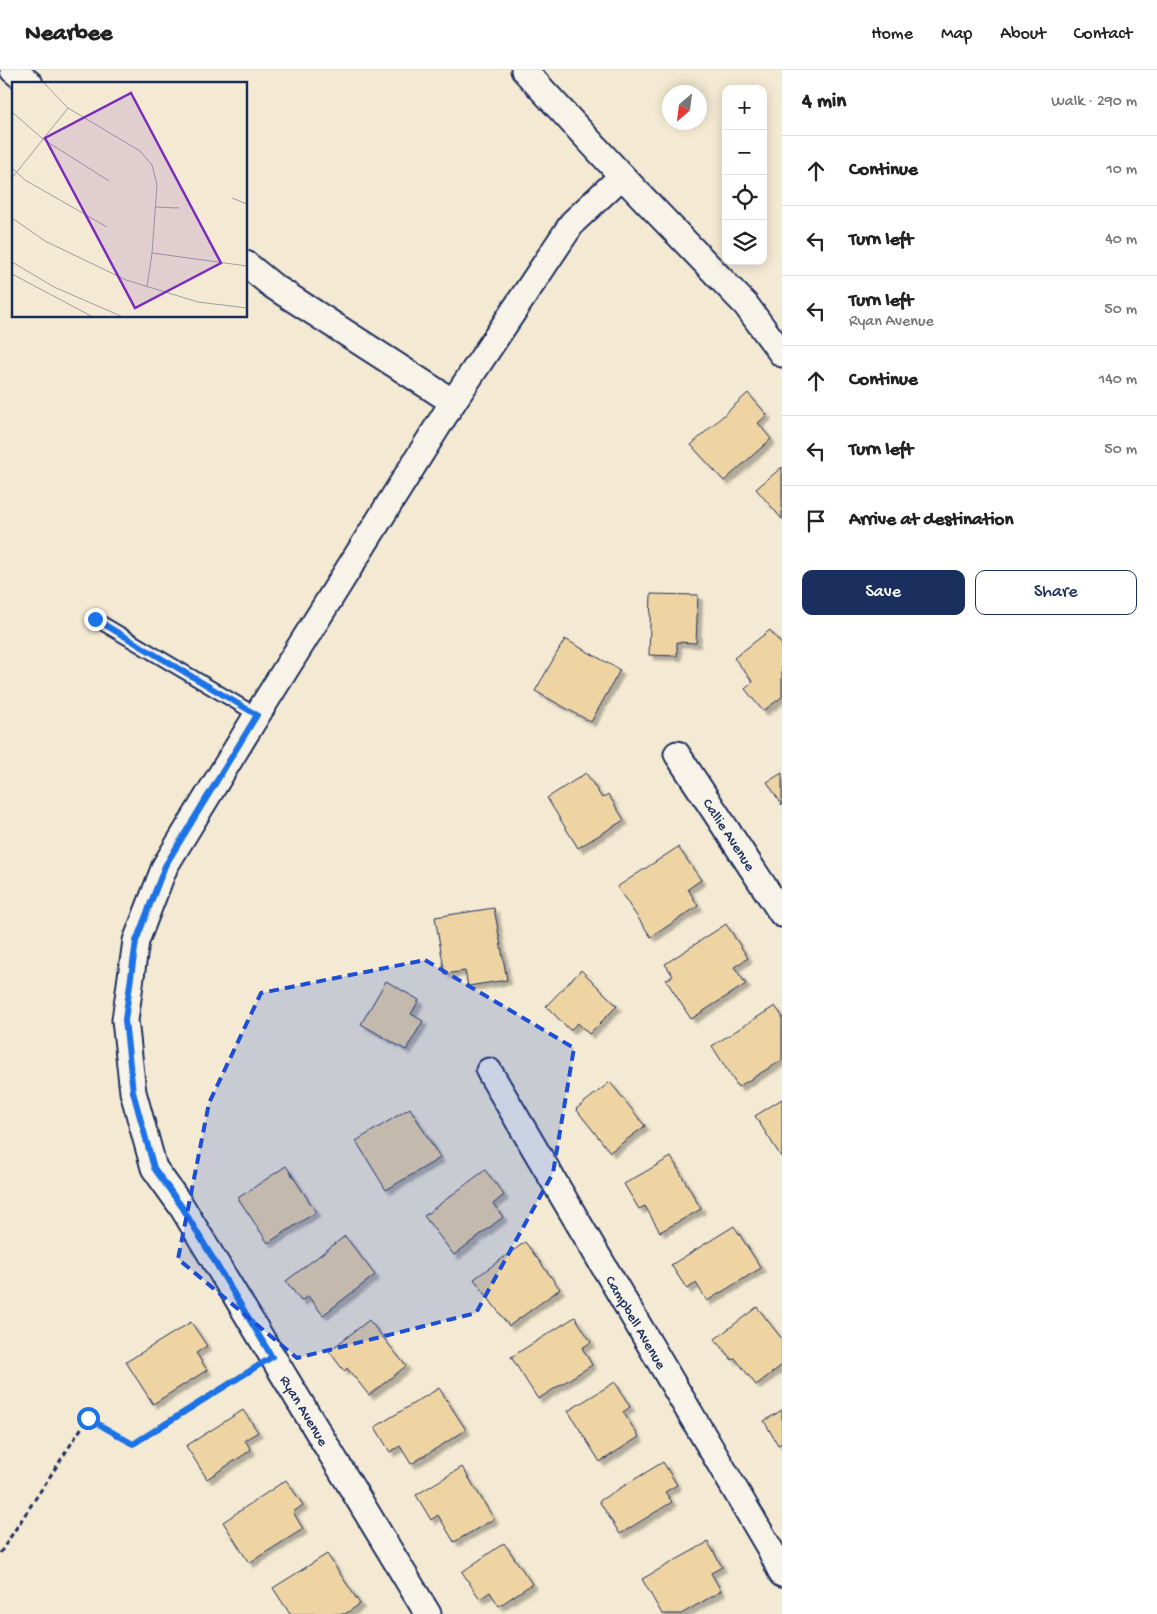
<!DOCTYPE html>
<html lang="en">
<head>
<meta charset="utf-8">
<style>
	:root { --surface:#fff; --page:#f2f2f2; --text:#222; --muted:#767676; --line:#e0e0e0; --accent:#1b2f5e }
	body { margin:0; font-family:"Gochi Hand",sans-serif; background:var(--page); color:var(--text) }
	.controls { position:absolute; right:15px; top:15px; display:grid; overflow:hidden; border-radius:10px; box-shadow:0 2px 12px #0003 }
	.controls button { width:45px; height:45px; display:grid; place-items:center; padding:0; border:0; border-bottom:1px solid var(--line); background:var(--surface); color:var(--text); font:25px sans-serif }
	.compass { position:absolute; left:662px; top:15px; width:45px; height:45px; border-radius:50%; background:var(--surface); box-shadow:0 2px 12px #0003; rotate:208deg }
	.stop { position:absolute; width:15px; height:15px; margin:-11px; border:4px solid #1a73e8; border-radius:50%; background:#fff }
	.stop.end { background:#1a73e8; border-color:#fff; box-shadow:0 1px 5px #0008 }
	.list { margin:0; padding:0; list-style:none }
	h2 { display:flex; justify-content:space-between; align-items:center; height:65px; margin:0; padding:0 20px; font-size:21px }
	h2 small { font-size:16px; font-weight:400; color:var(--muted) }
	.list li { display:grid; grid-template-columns:32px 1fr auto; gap:15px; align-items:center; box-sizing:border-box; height:70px; padding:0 20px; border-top:1px solid var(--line) }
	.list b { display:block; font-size:19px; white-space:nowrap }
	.list p { margin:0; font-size:16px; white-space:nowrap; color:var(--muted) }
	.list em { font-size:16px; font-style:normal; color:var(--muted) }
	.actions { display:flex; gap:10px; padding:15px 20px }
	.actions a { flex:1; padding:11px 0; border:1px solid var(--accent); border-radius:10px; text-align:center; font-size:18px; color:var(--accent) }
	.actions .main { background:var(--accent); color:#fff }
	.icon { flex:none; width:28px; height:28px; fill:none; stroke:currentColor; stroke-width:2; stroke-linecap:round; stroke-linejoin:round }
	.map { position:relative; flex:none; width:782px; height:1544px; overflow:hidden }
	header { display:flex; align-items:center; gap:30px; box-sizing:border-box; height:70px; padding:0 25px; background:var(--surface); border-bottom:1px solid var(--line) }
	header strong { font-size:24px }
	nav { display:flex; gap:28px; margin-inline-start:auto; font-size:18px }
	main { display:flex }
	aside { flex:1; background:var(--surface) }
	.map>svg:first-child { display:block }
</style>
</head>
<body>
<header>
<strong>Nearbee</strong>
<nav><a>Home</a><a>Map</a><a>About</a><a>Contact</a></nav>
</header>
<main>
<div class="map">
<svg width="782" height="1544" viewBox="0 0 782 1544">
	<defs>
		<filter id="shadow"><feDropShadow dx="4.5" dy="4.5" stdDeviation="1" flood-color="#0004"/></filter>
	</defs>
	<rect width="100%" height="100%" fill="#f4ead3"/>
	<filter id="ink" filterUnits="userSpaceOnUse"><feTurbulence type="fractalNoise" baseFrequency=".02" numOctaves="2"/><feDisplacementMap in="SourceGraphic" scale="10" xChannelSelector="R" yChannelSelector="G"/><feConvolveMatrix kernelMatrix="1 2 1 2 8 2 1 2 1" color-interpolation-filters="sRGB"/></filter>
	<g filter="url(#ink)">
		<g fill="#eed4a3" stroke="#1b2f5e" filter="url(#shadow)">
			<polygon points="748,323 767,345 758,353 771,369 724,411 691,375"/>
			<polygon points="782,397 782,449 756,419"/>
			<polygon points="651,524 698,525 696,573 677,572 677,586 649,585"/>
			<polygon points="770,560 782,575 782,627 763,641 745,619 753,612 734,588"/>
			<polygon points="565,569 620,600 591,652 535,621"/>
			<polygon points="586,703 602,728 608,724 624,750 578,778 547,728"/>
			<polygon points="782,703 782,735 767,712"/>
			<polygon points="678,777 701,810 688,819 698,836 651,867 617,817"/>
			<polygon points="494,838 507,910 468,916 465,901 445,904 435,847"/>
			<polygon points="726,854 748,888 734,897 746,914 691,949 666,910 673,906 665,894"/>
			<polygon points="581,900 617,936 589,964 578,953 570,960 546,936"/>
			<polygon points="386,911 419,930 411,944 423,951 406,980 361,954"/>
			<polygon points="775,936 782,946 782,990 738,1017 712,976"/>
			<polygon points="610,1012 645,1056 610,1082 576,1039"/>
			<polygon points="782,1029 782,1088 755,1046"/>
			<polygon points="410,1038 440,1088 386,1120 356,1071"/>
			<polygon points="671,1087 701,1139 660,1162 645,1136 639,1139 624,1114"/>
			<polygon points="286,1096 316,1142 268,1173 238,1128"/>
			<polygon points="485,1100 504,1125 493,1134 503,1147 454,1185 424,1146"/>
			<polygon points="734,1156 761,1198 707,1231 696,1213 687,1219 671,1195"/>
			<polygon points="345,1166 375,1205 323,1245 308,1226 301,1231 286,1211"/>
			<polygon points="525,1172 560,1219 509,1256 474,1209"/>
			<polygon points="757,1237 782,1269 782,1295 756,1315 735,1288 732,1290 715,1269"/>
			<polygon points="575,1247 591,1272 582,1278 592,1295 538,1329 511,1287"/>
			<polygon points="369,1250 406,1296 369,1325 347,1298 344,1301 329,1281"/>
			<polygon points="191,1252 207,1276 196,1283 207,1300 153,1334 126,1292"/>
			<polygon points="615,1312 630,1337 623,1342 639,1367 600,1392 568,1341"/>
			<polygon points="439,1318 466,1360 411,1394 400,1376 390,1382 375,1357"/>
			<polygon points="243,1340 258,1362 245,1370 251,1380 207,1409 186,1376"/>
			<polygon points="782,1340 782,1373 778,1375 764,1351"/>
			<polygon points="663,1392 677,1415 665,1422 672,1432 620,1464 599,1431"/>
			<polygon points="462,1397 494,1449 454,1472 438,1445 431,1450 416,1425"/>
			<polygon points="286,1410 303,1435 293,1442 303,1459 249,1493 223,1452"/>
			<polygon points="708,1472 722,1497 711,1503 721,1521 681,1544 662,1544 642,1509"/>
			<polygon points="504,1473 532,1514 499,1536 490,1522 480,1529 462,1502"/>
			<polygon points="327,1484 360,1534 345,1544 290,1544 273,1518"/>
		</g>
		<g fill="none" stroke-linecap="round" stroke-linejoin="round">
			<defs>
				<polyline id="lane" points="95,549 257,645"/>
				<g id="street">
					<polyline points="13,0 30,14"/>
					<polyline points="524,0 622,106 746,235 782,284"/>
					<path id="s1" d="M246,194L273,216L453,332L257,645L165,796L136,871L125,950L133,1022L154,1098L182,1137L428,1544"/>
					<polyline points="453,332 573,152 622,106"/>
					<path id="s2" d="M677,684L782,844"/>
					<path id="s3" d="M489,1001L770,1479L782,1504"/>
				</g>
			</defs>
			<use href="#lane" stroke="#1b2f5e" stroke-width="16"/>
			<use href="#street" stroke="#1b2f5e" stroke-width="29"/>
			<polyline stroke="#1b2f5e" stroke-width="3" stroke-dasharray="5 4" stroke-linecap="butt" points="0,1483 88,1348 133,1375 253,1299"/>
			<use href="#lane" stroke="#f7f3e8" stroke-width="12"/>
			<use href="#street" stroke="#f7f3e8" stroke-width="25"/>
		</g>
	</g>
	<g fill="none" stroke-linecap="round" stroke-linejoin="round" filter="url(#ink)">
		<polyline stroke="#1a73e8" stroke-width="6" points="88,1348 133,1374 272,1287 182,1137 154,1098 133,1022 125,950 136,871 165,796 257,645 95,549"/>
	</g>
	<path fill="#1d4ed8" fill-opacity="0.2" stroke="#1d4ed8" stroke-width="4" stroke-dasharray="10 6" stroke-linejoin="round" d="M425,890L574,978L553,1103L476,1243L297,1288L178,1189L209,1033L261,923Z"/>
	<g text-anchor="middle" stroke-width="4.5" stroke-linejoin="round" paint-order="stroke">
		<g font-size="15" fill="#1b2f5e" stroke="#f7f3e8">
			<text dy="5" stroke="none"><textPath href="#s2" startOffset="96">Callie Avenue</textPath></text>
			<text dy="5" stroke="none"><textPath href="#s3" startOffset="291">Campbell Avenue</textPath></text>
			<text dy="5" stroke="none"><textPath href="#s1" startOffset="1392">Ryan Avenue</textPath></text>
		</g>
	</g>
	<g transform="translate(12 12)">
		<rect width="235" height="235" fill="#f4ead3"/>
		<path fill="none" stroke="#9d9fa4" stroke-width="1" d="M31,0L56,26L128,69L140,83L145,103L140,171L235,184M0,30L31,57L97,99M0,86L13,98L95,145M0,96L56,26M220,116L235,122M143,125L167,126M0,136L33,159L114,198L186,220L235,226M0,180L42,205L111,235M0,192L81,235M135,205L140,171"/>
		<path fill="#7b2cbf" fill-opacity="0.15" stroke="#7b2cbf" stroke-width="2.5" d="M119,11L209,181L123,226L33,56Z"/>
		<rect width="235" height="235" fill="none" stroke="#1b2f5e" stroke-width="2.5"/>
	</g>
</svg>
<div class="controls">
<button>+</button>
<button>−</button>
<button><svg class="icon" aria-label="locate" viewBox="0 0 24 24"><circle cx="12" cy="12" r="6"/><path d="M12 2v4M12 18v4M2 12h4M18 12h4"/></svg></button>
<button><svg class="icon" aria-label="layers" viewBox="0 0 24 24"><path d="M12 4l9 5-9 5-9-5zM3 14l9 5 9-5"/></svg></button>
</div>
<svg class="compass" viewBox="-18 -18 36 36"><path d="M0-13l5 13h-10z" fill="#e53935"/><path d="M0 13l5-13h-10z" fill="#767676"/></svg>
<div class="stop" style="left:88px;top:1348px"></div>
<div class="stop end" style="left:95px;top:549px"></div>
</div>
<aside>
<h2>4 min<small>Walk · 290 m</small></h2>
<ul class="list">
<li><svg class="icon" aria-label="ahead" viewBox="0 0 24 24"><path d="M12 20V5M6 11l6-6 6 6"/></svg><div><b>Continue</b></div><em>10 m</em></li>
<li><svg class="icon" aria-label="left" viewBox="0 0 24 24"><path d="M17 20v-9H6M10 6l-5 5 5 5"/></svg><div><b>Turn left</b></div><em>40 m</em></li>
<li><svg class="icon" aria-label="left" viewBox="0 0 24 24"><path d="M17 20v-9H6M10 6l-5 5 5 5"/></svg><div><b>Turn left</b><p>Ryan Avenue</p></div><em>50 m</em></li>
<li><svg class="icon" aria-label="ahead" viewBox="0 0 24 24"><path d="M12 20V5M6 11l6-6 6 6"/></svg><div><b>Continue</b></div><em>140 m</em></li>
<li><svg class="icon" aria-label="left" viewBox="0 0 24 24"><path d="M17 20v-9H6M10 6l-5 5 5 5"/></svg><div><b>Turn left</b></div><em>50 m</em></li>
<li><svg class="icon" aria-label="arrive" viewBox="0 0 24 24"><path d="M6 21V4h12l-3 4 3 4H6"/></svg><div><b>Arrive at destination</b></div></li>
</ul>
<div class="actions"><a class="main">Save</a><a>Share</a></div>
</aside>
</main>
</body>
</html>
